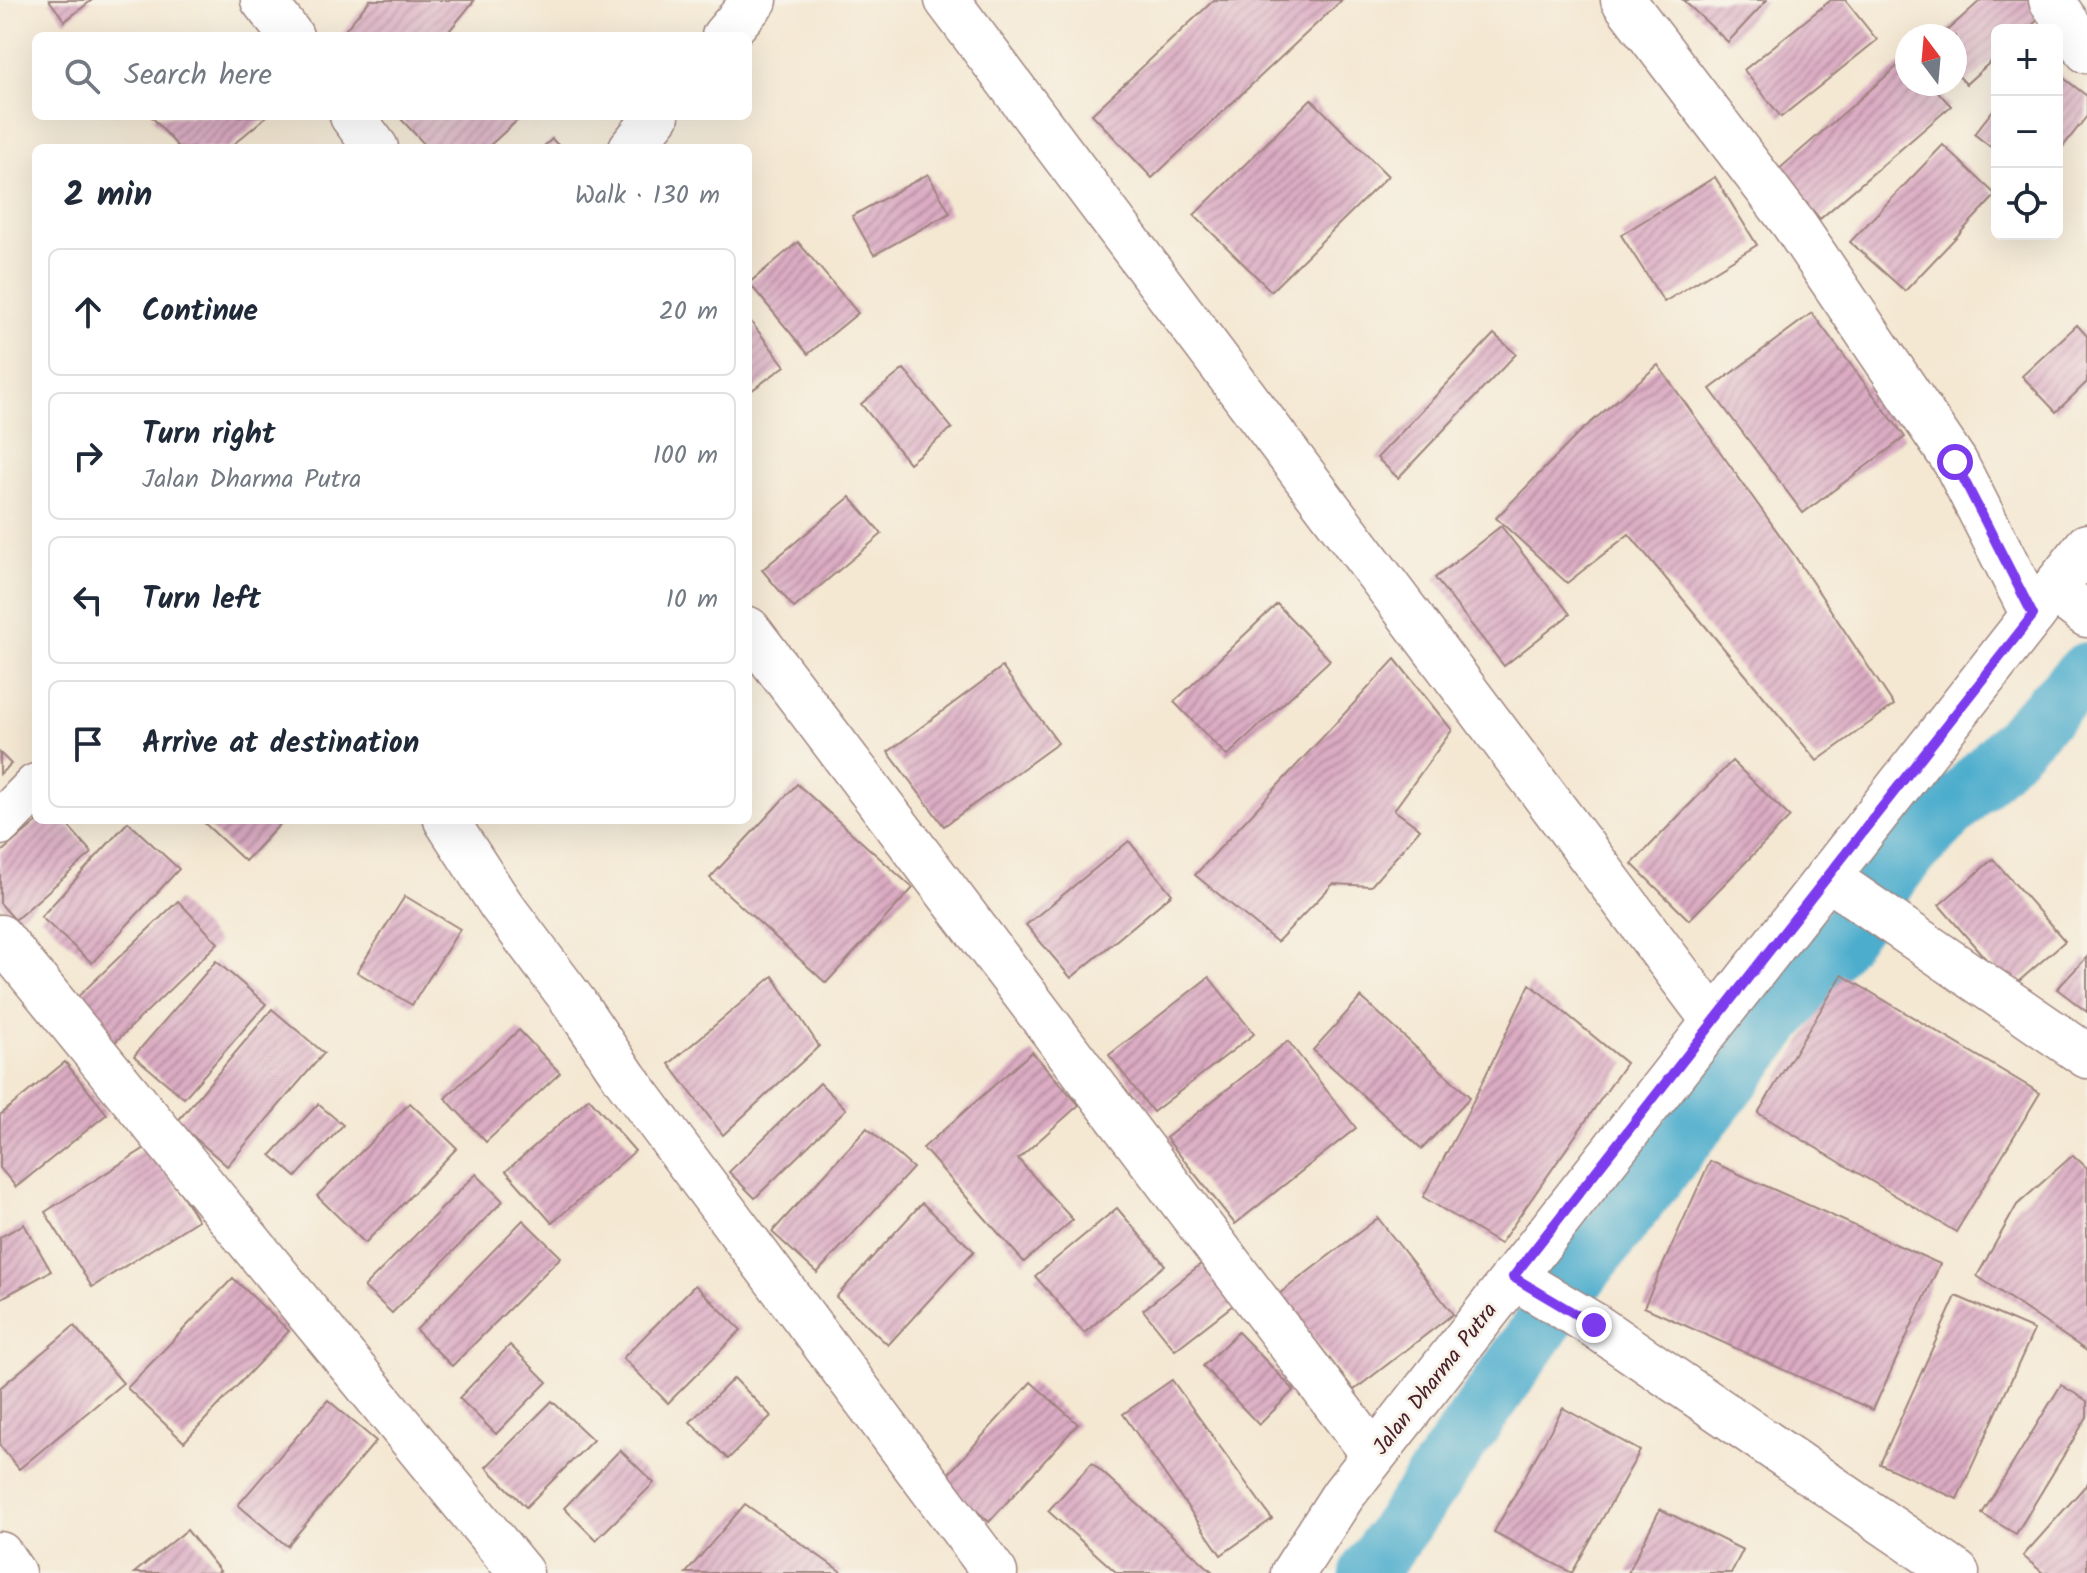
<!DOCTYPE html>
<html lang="en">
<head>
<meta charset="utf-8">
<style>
	:root { --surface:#fff; --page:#f2f2f3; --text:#1f2937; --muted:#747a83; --line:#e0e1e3 }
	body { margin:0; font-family:Kalam,sans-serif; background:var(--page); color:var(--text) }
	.controls { position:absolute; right:24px; top:24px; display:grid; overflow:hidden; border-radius:12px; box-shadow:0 8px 32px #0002 }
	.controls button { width:72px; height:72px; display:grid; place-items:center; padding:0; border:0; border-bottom:2px solid var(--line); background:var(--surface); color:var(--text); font:40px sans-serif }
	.compass { position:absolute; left:1895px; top:24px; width:72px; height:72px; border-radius:50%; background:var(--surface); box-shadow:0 8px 32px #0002; rotate:344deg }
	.stop { position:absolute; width:24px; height:24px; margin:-18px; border:6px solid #7c3aed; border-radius:50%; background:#fff }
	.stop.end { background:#7c3aed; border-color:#fff; box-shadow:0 2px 8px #0008 }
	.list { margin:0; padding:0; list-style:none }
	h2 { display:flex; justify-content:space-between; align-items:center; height:104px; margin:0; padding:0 32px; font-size:34px }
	h2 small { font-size:26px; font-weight:400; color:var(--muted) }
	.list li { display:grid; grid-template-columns:52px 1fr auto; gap:24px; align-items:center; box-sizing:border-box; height:128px; margin:0 16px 16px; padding:0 16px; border:2px solid var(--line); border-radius:12px }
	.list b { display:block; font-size:30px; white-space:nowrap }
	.list p { margin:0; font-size:26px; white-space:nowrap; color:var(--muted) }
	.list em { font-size:26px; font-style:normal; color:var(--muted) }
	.icon { flex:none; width:44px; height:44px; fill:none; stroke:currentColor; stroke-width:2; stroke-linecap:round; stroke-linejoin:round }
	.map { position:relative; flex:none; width:2087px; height:1573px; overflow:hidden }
	.search { position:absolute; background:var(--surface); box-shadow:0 8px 32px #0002; left:32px; top:32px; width:720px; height:88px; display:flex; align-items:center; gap:20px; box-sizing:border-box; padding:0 28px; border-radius:12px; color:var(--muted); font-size:30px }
	.panel { position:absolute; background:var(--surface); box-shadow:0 8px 32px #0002; left:32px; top:144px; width:720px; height:680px; border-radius:12px }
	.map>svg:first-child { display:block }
</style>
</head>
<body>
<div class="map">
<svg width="2087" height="1573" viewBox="0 0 2087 1573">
	<defs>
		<pattern id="building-hatch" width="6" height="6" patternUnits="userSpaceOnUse" patternTransform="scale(2)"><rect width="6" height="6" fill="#dbacc3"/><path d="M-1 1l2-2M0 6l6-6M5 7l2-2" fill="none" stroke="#b48b9f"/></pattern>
	</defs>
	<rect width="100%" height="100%" fill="#f7f3e8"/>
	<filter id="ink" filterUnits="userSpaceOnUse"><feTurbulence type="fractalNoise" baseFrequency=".0125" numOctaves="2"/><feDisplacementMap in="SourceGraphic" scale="16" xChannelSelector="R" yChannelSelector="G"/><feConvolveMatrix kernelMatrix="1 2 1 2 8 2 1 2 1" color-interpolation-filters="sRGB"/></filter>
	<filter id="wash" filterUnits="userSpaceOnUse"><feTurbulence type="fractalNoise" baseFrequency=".006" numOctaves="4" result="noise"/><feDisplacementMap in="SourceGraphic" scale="32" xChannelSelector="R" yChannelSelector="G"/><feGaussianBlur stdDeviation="1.8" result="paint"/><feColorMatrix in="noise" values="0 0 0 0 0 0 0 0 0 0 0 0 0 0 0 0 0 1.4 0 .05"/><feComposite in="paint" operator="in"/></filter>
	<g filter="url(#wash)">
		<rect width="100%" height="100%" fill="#f4e8d3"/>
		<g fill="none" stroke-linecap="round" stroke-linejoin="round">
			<polyline stroke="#4eadcd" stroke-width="58" points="1368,1573 1561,1298 1904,858 2087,671"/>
		</g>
		<g id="blocks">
			<g fill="url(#building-hatch)">
				<polygon points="49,0 92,0 65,21"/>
				<polygon points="370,0 472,0 474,1 445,36 340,36"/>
				<polygon points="1214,0 1342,0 1152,178 1092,114"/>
				<polygon points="1683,0 1767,0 1728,42"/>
				<polygon points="1831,0 1845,0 1877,40 1781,117 1744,70"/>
				<polygon points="1981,0 2029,0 2043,15 2027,30 1997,30 1997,56 1966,84 1955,72 1955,36 1941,36"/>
				<polygon points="1907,58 1907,84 1931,84 1951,106 1820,219 1778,170"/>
				<polygon points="2057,73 2087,96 2087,116 2057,154"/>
				<polygon points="1311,99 1388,176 1271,291 1194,215"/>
				<polygon points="1997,105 1997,152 1974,134"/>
				<polygon points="151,116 267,116 229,148 179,148"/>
				<polygon points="402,116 522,116 487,148 428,148 400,118"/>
				<polygon points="552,139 561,148 542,148"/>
				<polygon points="1943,145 1996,195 1905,291 1850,242"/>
				<polygon points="928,174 950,213 874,255 852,216"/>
				<polygon points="1715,177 1757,245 1664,302 1621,235"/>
				<polygon points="798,242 858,313 808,354 749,283"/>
				<polygon points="1812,313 1905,437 1803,513 1710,389"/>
				<polygon points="748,318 785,366 748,393"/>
				<polygon points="2077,325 2087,336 2087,382 2056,412 2022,376"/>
				<polygon points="1494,334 1516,354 1398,478 1377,458"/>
				<polygon points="1658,365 1794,555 1894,705 1817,761 1629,534 1567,583 1496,518 1581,431"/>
				<polygon points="904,369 952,428 909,463 861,404"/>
				<polygon points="850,497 882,534 794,608 762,570"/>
				<polygon points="1501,526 1570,614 1504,666 1435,578"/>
				<polygon points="1277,604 1330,660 1227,756 1174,702"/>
				<polygon points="1395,659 1452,730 1394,810 1420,829 1371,886 1333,884 1277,942 1195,875"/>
				<polygon points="1002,667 1058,743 944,826 888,752"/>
				<polygon points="0,753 11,764 0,774"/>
				<polygon points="1732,761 1790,817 1689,920 1632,864"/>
				<polygon points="797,784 913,888 826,983 710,878"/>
				<polygon points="39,820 63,820 92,853 15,920 0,903 0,853"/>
				<polygon points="201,820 284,820 245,861"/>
				<polygon points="128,822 179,869 92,963 41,917"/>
				<polygon points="1129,841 1172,894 1071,978 1026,925"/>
				<polygon points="1993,859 2065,941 2011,988 1939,905"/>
				<polygon points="405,896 460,929 412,1005 357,972"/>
				<polygon points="178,901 218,943 110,1047 69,1005"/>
				<polygon points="2087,957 2087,1012 2057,989"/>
				<polygon points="216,961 266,1004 184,1098 134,1056"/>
				<polygon points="1842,975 2040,1093 1956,1232 1758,1113"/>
				<polygon points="773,976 819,1046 723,1135 669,1064"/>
				<polygon points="1209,977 1254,1034 1153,1112 1109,1055"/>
				<polygon points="1530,984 1626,1063 1500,1244 1423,1197 1461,1126"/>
				<polygon points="1361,997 1470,1097 1422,1149 1313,1050"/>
				<polygon points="272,1009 324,1053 227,1166 177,1122"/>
				<polygon points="519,1030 560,1073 486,1142 445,1098"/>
				<polygon points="1288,1041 1356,1128 1235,1224 1166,1138"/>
				<polygon points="1032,1052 1079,1105 1018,1159 1073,1220 1024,1262 923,1148"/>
				<polygon points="65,1062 107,1114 16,1187 0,1168 0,1115"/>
				<polygon points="820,1083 846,1109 755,1198 729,1172"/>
				<polygon points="589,1098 635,1151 552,1223 506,1171"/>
				<polygon points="410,1103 457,1148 365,1243 317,1196"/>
				<polygon points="318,1104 343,1125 296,1177 271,1155"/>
				<polygon points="867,1128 913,1168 817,1273 772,1232"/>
				<polygon points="150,1145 198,1220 92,1287 45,1212"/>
				<polygon points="2073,1155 2087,1168 2087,1351 1977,1276 2017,1205"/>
				<polygon points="1710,1161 1940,1264 1873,1410 1644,1307"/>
				<polygon points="476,1174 503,1201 392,1313 364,1287"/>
				<polygon points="922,1203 974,1251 888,1345 836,1297"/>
				<polygon points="1117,1208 1165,1265 1084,1333 1035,1276"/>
				<polygon points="1378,1218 1453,1314 1354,1390 1279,1294"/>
				<polygon points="523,1220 561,1257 452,1366 416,1330"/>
				<polygon points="24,1224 51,1271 0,1299 0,1237"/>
				<polygon points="1201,1264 1233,1305 1175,1350 1143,1310"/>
				<polygon points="233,1278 289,1331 184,1442 127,1388"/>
				<polygon points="695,1285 741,1330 668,1403 623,1358"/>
				<polygon points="1956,1296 2034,1330 1957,1499 1880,1464"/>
				<polygon points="74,1326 123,1383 19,1469 0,1446 0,1388"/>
				<polygon points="1238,1332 1294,1390 1259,1425 1203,1366"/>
				<polygon points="510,1345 547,1382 496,1434 459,1398"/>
				<polygon points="734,1378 771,1416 728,1459 690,1422"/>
				<polygon points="1172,1380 1272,1519 1221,1555 1123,1414"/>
				<polygon points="1031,1382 1078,1424 989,1522 943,1480"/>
				<polygon points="2061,1385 2087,1401 2087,1417 2016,1534 1982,1514"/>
				<polygon points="328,1400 376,1441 287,1546 238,1505"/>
				<polygon points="552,1401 593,1440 526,1507 486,1467"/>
				<polygon points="1563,1408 1640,1451 1572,1573 1494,1532"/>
				<polygon points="620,1450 654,1483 596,1540 564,1508"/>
				<polygon points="1092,1463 1214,1573 1117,1573 1048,1511"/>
				<polygon points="2087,1484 2087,1573 2043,1573 2023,1556"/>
				<polygon points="745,1504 843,1573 686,1573"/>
				<polygon points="1660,1509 1743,1550 1731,1573 1628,1573"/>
				<polygon points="187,1530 220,1571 217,1573 134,1573"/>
			</g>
		</g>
	</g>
	<g filter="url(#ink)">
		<use href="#blocks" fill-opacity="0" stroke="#9f847f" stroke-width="2"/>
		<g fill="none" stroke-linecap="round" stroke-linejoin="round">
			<defs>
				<g id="street">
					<polyline points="263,0 291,36"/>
					<polyline points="947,0 1714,1021"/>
					<polyline points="1623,0 1793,223 1955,462 2033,615"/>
					<polyline points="2051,0 2087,51"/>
					<polyline points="724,36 755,0"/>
					<polyline points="352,116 376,148"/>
					<polyline points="631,148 657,116"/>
					<polyline points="2057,584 2070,602 2087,615"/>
					<polyline points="748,629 1374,1455"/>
					<polyline points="446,820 501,905 576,1005 626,1079 995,1573"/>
					<polyline points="0,823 36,786"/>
					<polyline points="1827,877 2087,1056"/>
					<polyline points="0,937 521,1573"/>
					<polyline points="1513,1277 1594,1325 1957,1573"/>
					<polyline points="0,1554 13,1573"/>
					<polyline points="1293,1573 1343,1495 2087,546"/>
				</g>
			</defs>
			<use href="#street" stroke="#9f847f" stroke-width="47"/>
			<use href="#street" stroke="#fff" stroke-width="44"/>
		</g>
	</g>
	<g fill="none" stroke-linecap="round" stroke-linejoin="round" filter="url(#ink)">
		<polyline stroke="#7c3aed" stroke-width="10" points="1594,1325 1513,1277 2033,615 1955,462"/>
	</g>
	<g text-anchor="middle" stroke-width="6" stroke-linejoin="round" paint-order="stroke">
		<g font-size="22" fill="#4a1f2b" stroke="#f7f3e8">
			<text transform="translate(1434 1378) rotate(-52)" y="8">Jalan Dharma Putra</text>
		</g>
	</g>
</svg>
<div class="controls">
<button>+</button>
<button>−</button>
<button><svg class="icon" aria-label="locate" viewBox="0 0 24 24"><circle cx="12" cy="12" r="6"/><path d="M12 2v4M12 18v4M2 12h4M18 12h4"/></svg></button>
</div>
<svg class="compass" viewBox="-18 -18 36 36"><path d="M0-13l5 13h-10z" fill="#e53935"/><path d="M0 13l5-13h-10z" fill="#747a83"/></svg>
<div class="stop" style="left:1955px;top:462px"></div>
<div class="stop end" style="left:1594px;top:1325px"></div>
<div class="search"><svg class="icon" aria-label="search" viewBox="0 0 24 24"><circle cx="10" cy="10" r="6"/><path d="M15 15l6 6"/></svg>Search here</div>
<section class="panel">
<h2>2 min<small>Walk · 130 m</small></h2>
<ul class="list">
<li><svg class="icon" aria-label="ahead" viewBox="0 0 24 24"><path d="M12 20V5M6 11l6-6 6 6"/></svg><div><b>Continue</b></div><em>20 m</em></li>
<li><svg class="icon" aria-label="right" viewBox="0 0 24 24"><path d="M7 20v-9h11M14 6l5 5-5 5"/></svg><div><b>Turn right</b><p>Jalan Dharma Putra</p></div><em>100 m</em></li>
<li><svg class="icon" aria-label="left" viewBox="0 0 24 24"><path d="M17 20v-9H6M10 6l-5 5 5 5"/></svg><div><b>Turn left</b></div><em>10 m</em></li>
<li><svg class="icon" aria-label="arrive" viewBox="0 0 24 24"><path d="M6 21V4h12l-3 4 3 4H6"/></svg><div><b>Arrive at destination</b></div></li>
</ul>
</section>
</div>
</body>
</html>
